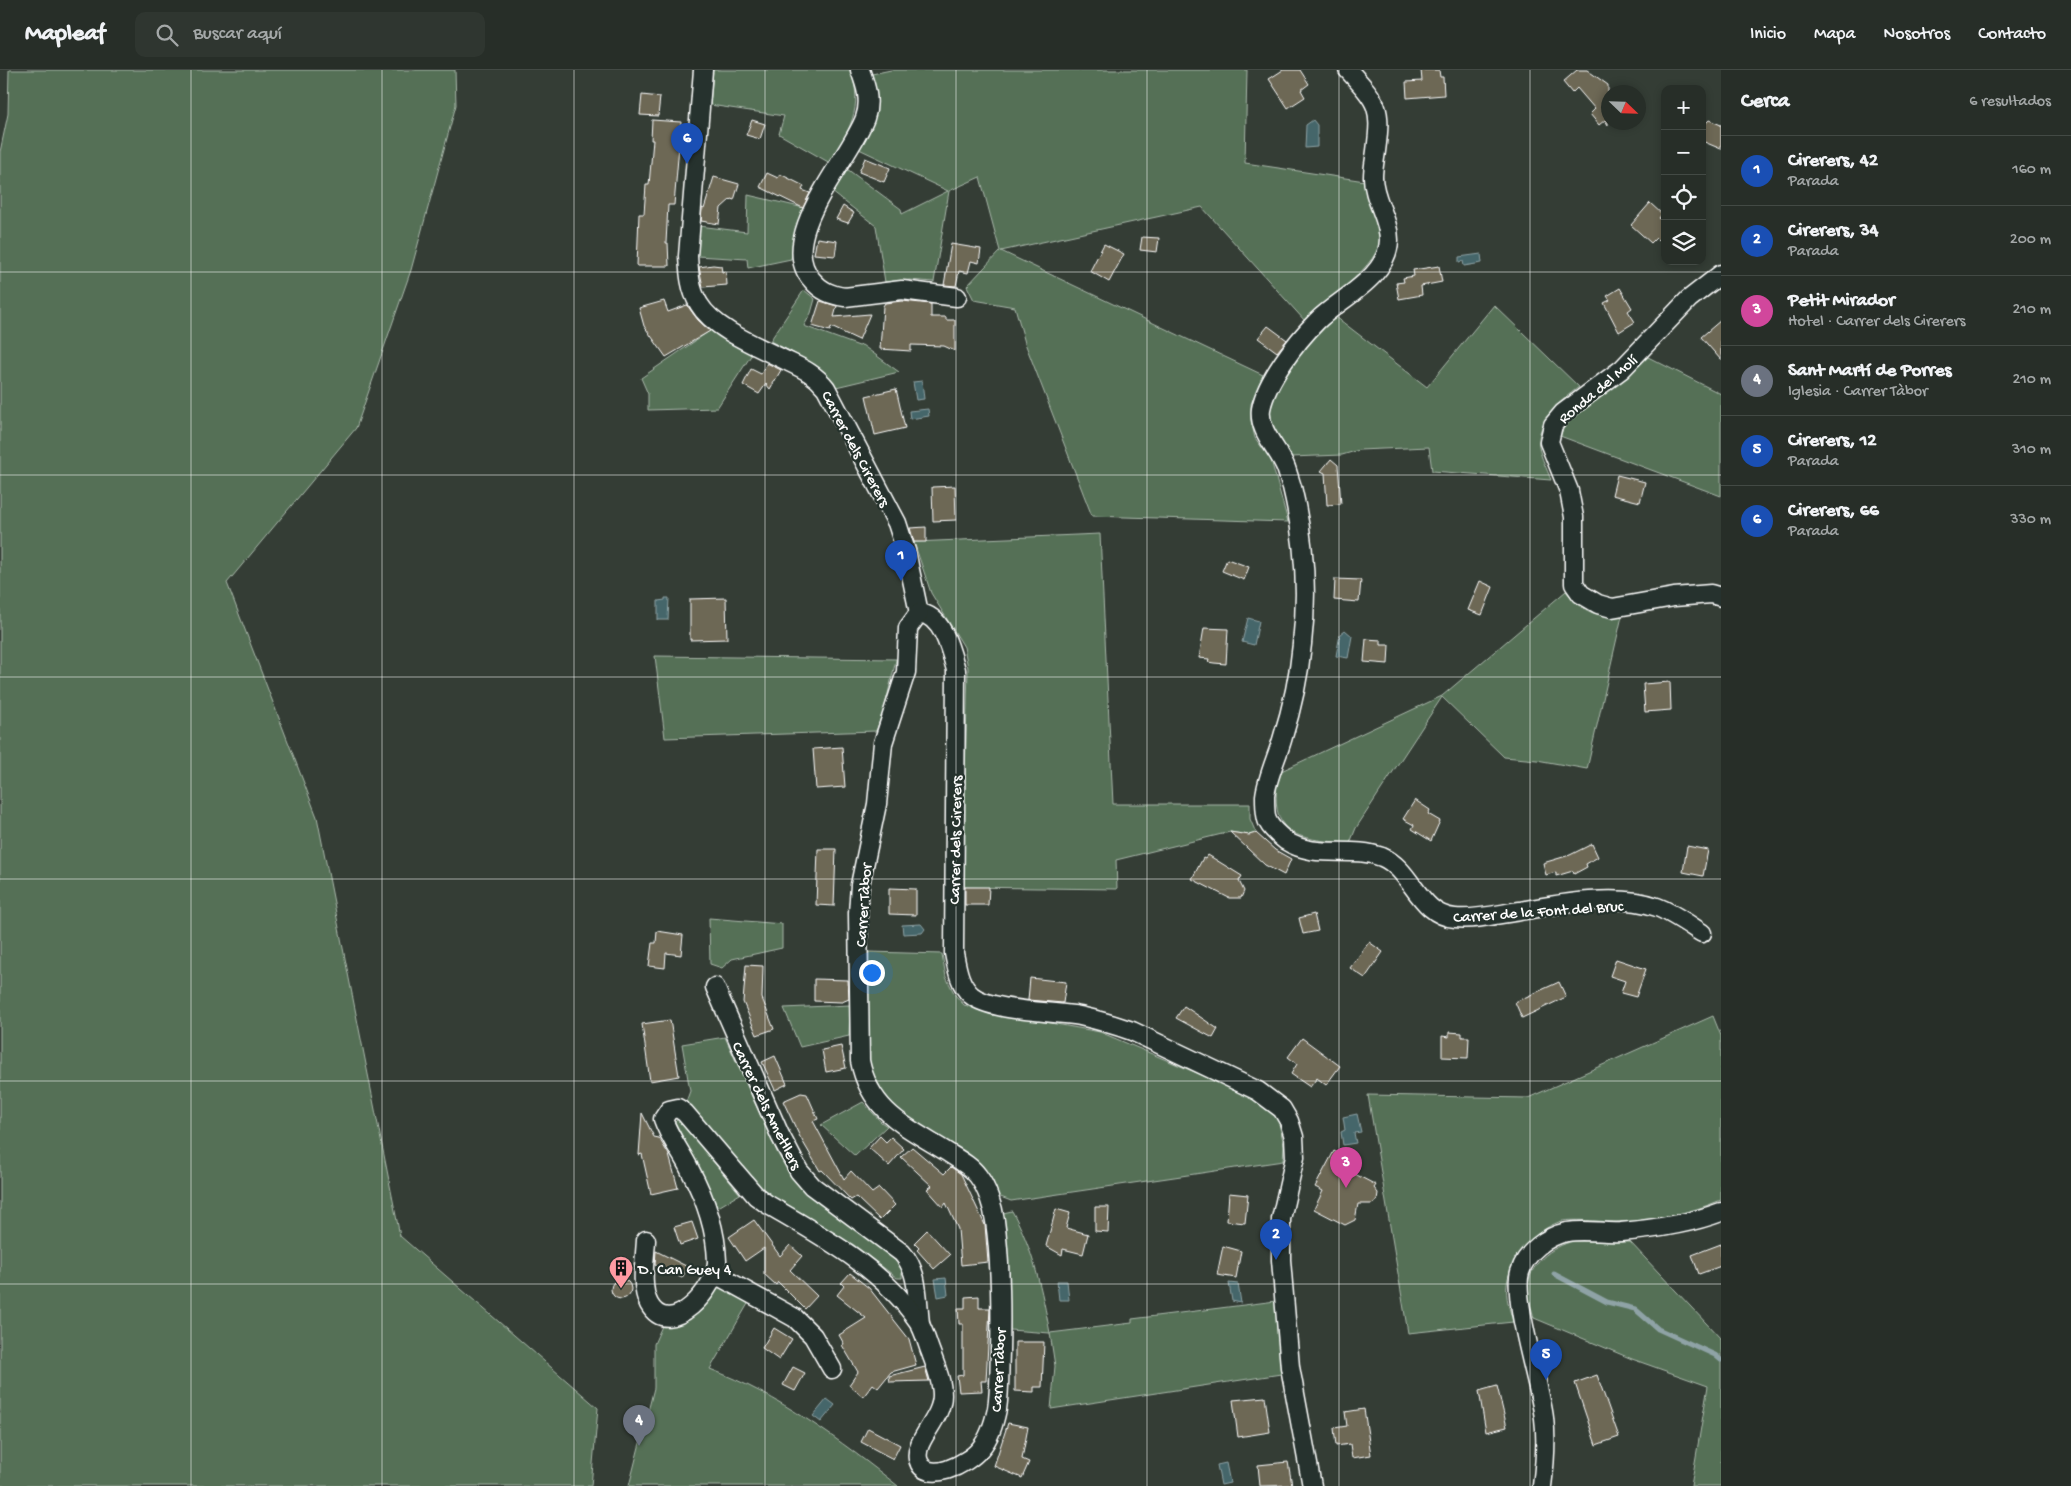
<!DOCTYPE html>
<html lang="es">
<head>
<meta charset="utf-8">
<style>
	:root { --surface:#272e28; --page:#2f3630; --text:#f1f3f6; --muted:#a4a8a8; --line:#434a45; --accent:#ff9aa2 }
	body { margin:0; font-family:"Gochi Hand",sans-serif; background:var(--page); color:var(--text) }
	.controls { position:absolute; right:15px; top:15px; display:grid; overflow:hidden; border-radius:10px; box-shadow:0 2px 8px #0003 }
	.controls button { width:45px; height:45px; display:grid; place-items:center; padding:0; border:0; border-bottom:1px solid var(--line); background:var(--surface); color:var(--text); font:25px sans-serif }
	.compass { position:absolute; left:1601px; top:15px; width:45px; height:45px; border-radius:50%; background:var(--surface); box-shadow:0 2px 8px #0003; rotate:113deg }
	.you { position:absolute; left:871px; top:902px; width:18px; height:18px; margin:-12px; border:4px solid #fff; border-radius:50%; background:#1a73e8; box-shadow:0 0 0 8px #1a73e833 }
	.badge { display:grid; place-items:center; width:32px; height:32px; border-radius:50%; background:var(--accent); color:#fff; font-size:16px; font-weight:700 }
	.pin { position:absolute; translate:-50% -41px; filter:drop-shadow(0 1px 2px #0008) }
	.pin::after { content:''; position:absolute; top:26px; width:18px; height:15px; background:inherit; clip-path:polygon(0 0,100% 0,50% 100%) }
	.list { margin:0; padding:0; list-style:none }
	h2 { display:flex; justify-content:space-between; align-items:center; height:65px; margin:0; padding:0 20px; font-size:21px }
	h2 small { font-size:16px; font-weight:400; color:var(--muted) }
	.list li { display:grid; grid-template-columns:32px 1fr auto; gap:15px; align-items:center; box-sizing:border-box; height:70px; padding:0 20px; border-top:1px solid var(--line) }
	.list b { display:block; font-size:19px; white-space:nowrap }
	.list p { margin:0; font-size:16px; white-space:nowrap; color:var(--muted) }
	.list em { font-size:16px; font-style:normal; color:var(--muted) }
	.icon { flex:none; width:28px; height:28px; fill:none; stroke:currentColor; stroke-width:2; stroke-linecap:round; stroke-linejoin:round }
	.map { position:relative; flex:none; width:1721px; height:1416px; overflow:hidden }
	header { display:flex; align-items:center; gap:30px; box-sizing:border-box; height:70px; padding:0 25px; background:var(--surface); border-bottom:1px solid var(--line) }
	header strong { font-size:24px }
	nav { display:flex; gap:28px; margin-inline-start:auto; font-size:18px }
	.search { width:350px; height:45px; background:var(--page); display:flex; align-items:center; gap:12px; box-sizing:border-box; padding:0 18px; border-radius:10px; color:var(--muted); font-size:19px }
	main { display:flex }
	aside { flex:1; background:var(--surface) }
	.map>svg:first-child { display:block }
</style>
</head>
<body>
<header>
<strong>Mapleaf</strong>
<div class="search"><svg class="icon" aria-label="search" viewBox="0 0 24 24"><circle cx="10" cy="10" r="6"/><path d="M15 15l6 6"/></svg>Buscar aquí</div>
<nav><a>Inicio</a><a>Mapa</a><a>Nosotros</a><a>Contacto</a></nav>
</header>
<main>
<div class="map">
<svg width="1721" height="1416" viewBox="0 0 1721 1416">
	<rect width="100%" height="100%" fill="#343d35"/>
	<filter id="ink" filterUnits="userSpaceOnUse"><feTurbulence type="fractalNoise" baseFrequency=".02" numOctaves="2"/><feDisplacementMap in="SourceGraphic" scale="10" xChannelSelector="R" yChannelSelector="G"/><feConvolveMatrix kernelMatrix="1 2 1 2 8 2 1 2 1" color-interpolation-filters="sRGB"/></filter>
	<g filter="url(#ink)">
		<g fill="#547057" stroke="#aab8ab">
			<polygon points="9,0 455,0 456,35 411,200 356,358 227,513 317,747 400,1166 598,1338 591,1416 0,1416 0,82 8,44"/>
			<path d="M713,0H850C865,38 848,61 830,93L779,64L784,46L710,35Z"/>
			<path d="M891,0H1247L1245,93L1365,111C1365,131 1378,148 1380,167C1383,193 1322,234 1305,251L1202,137L1001,181L1263,305L1251,334V351L1255,368L1271,390L1288,452L1092,446L1025,273L1015,237L974,230L967,216L1000,181L980,107L949,121L934,212L910,210L885,212L876,156L832,122L847,99L901,139L902,144L948,121L859,79C872,53 879,32 872,4Z"/>
			<polygon points="748,125 804,138 799,150 791,189 748,198 747,189 697,186 699,156 747,162"/>
			<path d="M804,220L815,229L811,243L804,256L859,276L862,275L899,302L836,317C819,294 795,284 770,271Z"/>
			<path d="M1494,235L1579,317C1560,331 1536,351 1539,377C1541,388 1547,399 1551,410L1432,401L1429,377L1359,380L1342,385L1291,387C1285,377 1270,355 1269,345C1266,317 1316,264 1336,247L1427,317Z"/>
			<polygon points="711,260 752,284 717,338 648,340 648,324 641,308"/>
			<path d="M1648,287L1721,324V426L1560,366C1571,335 1625,314 1648,287Z"/>
			<polygon points="1100,464 1113,734 1250,734 1250,749 1256,763 1249,765 1230,762 1116,790 1117,819 962,817 968,598 964,577 931,523 914,472"/>
			<path d="M1566,521C1580,540 1598,549 1622,546L1587,699L1537,690L1504,687L1442,627L1356,758L1350,773C1294,769 1267,766 1279,702L1442,626Z"/>
			<polygon points="655,586 896,589 896,590 884,640 876,661 665,668"/>
			<polygon points="709,848 782,854 782,878 732,889 722,898 710,894"/>
			<path d="M869,882L942,884L946,907L955,925L964,935L984,941L1100,962L1249,1025L1270,1040L1278,1049L1284,1075L1283,1091L1011,1131L998,1126C995,1118 993,1109 987,1102C978,1090 966,1083 954,1076C910,1049 875,1037 867,981Z"/>
			<polygon points="850,935 849,966 800,977 784,938"/>
			<path d="M1713,946L1721,966V1130C1689,1144 1651,1151 1616,1152C1604,1152 1568,1148 1559,1152C1534,1161 1510,1188 1507,1214C1505,1227 1510,1240 1513,1252L1408,1263L1368,1025L1528,1028Z"/>
			<polygon points="725,967 778,1084 792,1107 814,1129 893,1188 902,1200 902,1208 897,1208 854,1175 764,1121 748,1106 702,1048 686,1032 690,1021 682,974"/>
			<polygon points="863,1032 881,1052 887,1056 855,1086 821,1055"/>
			<polygon points="678,1049 740,1124 715,1139 704,1107 675,1052"/>
			<path d="M1012,1141C1033,1178 1042,1221 1050,1263L1132,1253V1249L1276,1231L1281,1304L1051,1339L1055,1296L1050,1263L1010,1260L1008,1189L1003,1143Z"/>
			<path d="M1574,1171L1630,1172L1721,1269V1416H1691L1708,1316L1632,1289L1534,1248C1532,1239 1528,1229 1528,1220C1527,1195 1552,1176 1574,1171Z"/>
			<path d="M716,1217L729,1220L749,1232L710,1299C779,1325 840,1370 898,1416H629L654,1318V1274L662,1256L675,1254Z"/>
		</g>
		<g fill="#44666b" stroke="#8fa3a6">
			<polygon points="1313,50 1317,55 1317,77 1305,78 1306,55"/>
			<polygon points="1481,184 1482,193 1464,196 1463,191 1459,192 1459,187"/>
			<polygon points="922,311 924,329 916,330 913,312"/>
			<polygon points="928,339 929,346 910,349 909,341"/>
			<polygon points="665,528 669,528 668,550 658,550 658,531 665,530"/>
			<polygon points="1248,548 1259,551 1254,575 1242,572"/>
			<polygon points="1345,560 1352,566 1348,588 1336,586 1340,564"/>
			<polygon points="921,854 925,859 922,863 903,864 902,855"/>
			<polygon points="1357,1044 1361,1062 1354,1063 1356,1073 1343,1075 1341,1062 1345,1060 1343,1047"/>
			<polygon points="946,1208 948,1225 938,1227 935,1209"/>
			<polygon points="1057,1211 1067,1211 1069,1230 1059,1230"/>
			<polygon points="1229,1213 1238,1214 1241,1233 1232,1231"/>
			<polygon points="827,1329 835,1335 821,1352 813,1346"/>
			<polygon points="1226,1393 1230,1413 1221,1415 1217,1395"/>
		</g>
		<g fill="none" stroke-linecap="round" stroke-linejoin="round">
			<polyline stroke="#8fa3a6" stroke-width="5" points="1554,1204 1607,1232 1635,1239 1658,1259 1715,1285 1721,1290"/>
		</g>
		<g fill="#6d6755" stroke="#fff">
			<polygon points="1283,0 1300,0 1309,14 1301,20 1305,27 1288,38 1269,9"/>
			<polygon points="1421,0 1439,0 1440,7 1443,7 1444,25 1407,28 1406,12 1422,11"/>
			<polygon points="1577,0 1587,0 1608,15 1608,55 1605,50 1599,55 1590,44 1595,39 1577,18 1572,23 1563,12"/>
			<polygon points="642,25 660,27 658,46 640,45"/>
			<polygon points="652,50 681,52 674,135 668,135 666,173 668,173 669,196 637,196 639,144 644,144 646,115 649,115 653,70 651,70"/>
			<polygon points="752,50 765,54 760,69 746,65"/>
			<polygon points="1709,50 1721,55 1721,79 1702,71 1702,57"/>
			<polygon points="865,88 890,98 884,112 859,102"/>
			<polygon points="767,103 778,108 780,104 804,116 802,120 810,123 803,138 760,117"/>
			<polygon points="714,107 739,114 734,130 731,129 721,138 719,154 701,151 702,138 704,139"/>
			<polygon points="1650,133 1662,144 1659,148 1665,153 1665,162 1658,170 1656,168 1651,173 1631,155"/>
			<polygon points="843,136 854,143 848,153 836,149"/>
			<polygon points="1142,167 1159,168 1157,182 1140,180"/>
			<polygon points="817,168 837,171 835,186 814,184"/>
			<polygon points="951,174 981,179 979,193 971,191 968,203 959,201 956,216 944,215"/>
			<polygon points="1104,174 1124,184 1109,212 1090,201"/>
			<polygon points="713,195 721,196 722,202 726,201 727,215 703,217 699,197"/>
			<polygon points="1439,196 1442,212 1421,216 1422,225 1399,229 1396,213 1404,212 1403,208 1414,206 1413,200"/>
			<polygon points="1620,218 1632,238 1628,241 1635,252 1619,262 1604,233 1610,230 1607,226"/>
			<polygon points="664,231 668,242 687,235 698,250 710,261 666,287 644,256 639,238"/>
			<polygon points="820,231 837,236 834,247 870,244 859,270 831,257 830,261 812,256"/>
			<polygon points="902,231 931,234 931,247 946,247 946,250 955,250 955,281 944,276 911,275 911,281 880,279 883,236 885,233"/>
			<polygon points="1721,250 1721,290 1701,267"/>
			<polygon points="1268,256 1287,270 1277,282 1258,268"/>
			<polygon points="767,293 781,300 770,319 766,314 759,324 743,315 751,299 761,304"/>
			<polygon points="896,319 905,358 875,365 866,326"/>
			<polygon points="1331,389 1338,395 1341,434 1327,435 1325,403 1321,401"/>
			<polygon points="1617,405 1645,412 1640,432 1612,425"/>
			<polygon points="955,416 956,450 933,451 932,417"/>
			<polygon points="926,457 926,472 914,472 910,458"/>
			<polygon points="1227,489 1249,497 1244,510 1222,501"/>
			<polygon points="1335,509 1361,510 1359,532 1334,530"/>
			<polygon points="1480,511 1493,517 1482,545 1468,540"/>
			<polygon points="726,528 727,569 690,570 690,529"/>
			<polygon points="1204,558 1228,559 1226,594 1214,593 1208,592 1209,589 1199,588"/>
			<polygon points="1366,569 1381,570 1381,575 1389,575 1388,594 1364,592"/>
			<polygon points="1670,612 1671,640 1645,642 1643,614"/>
			<polygon points="842,677 845,717 816,719 813,679"/>
			<polygon points="1415,730 1430,740 1428,744 1440,751 1431,771 1412,759 1414,755 1403,749"/>
			<polygon points="1230,762 1249,765 1256,763 1275,780 1291,789 1284,805 1265,795"/>
			<polygon points="1592,774 1598,787 1586,794 1587,797 1574,804 1573,801 1556,806 1556,802 1546,805 1543,793 1570,785"/>
			<polygon points="1687,776 1708,780 1703,806 1683,802"/>
			<polygon points="818,779 836,779 834,836 816,835"/>
			<polygon points="1208,785 1242,806 1239,811 1244,821 1241,828 1229,828 1192,809 1203,788 1205,789"/>
			<polygon points="965,817 989,817 988,835 965,835"/>
			<polygon points="889,818 916,819 916,845 889,844"/>
			<polygon points="1314,844 1318,861 1303,864 1299,848"/>
			<polygon points="657,861 683,865 681,885 666,883 665,898 649,896 652,873 656,873"/>
			<polygon points="1369,872 1383,882 1365,908 1350,898"/>
			<polygon points="1616,889 1646,899 1636,927 1621,923 1625,911 1610,906"/>
			<polygon points="746,895 763,896 762,928 774,959 757,965 743,932"/>
			<polygon points="1030,908 1066,912 1063,933 1028,930"/>
			<polygon points="814,909 848,910 849,929 842,932 814,931"/>
			<polygon points="1559,912 1566,927 1522,948 1515,932"/>
			<polygon points="1184,936 1218,959 1213,968 1176,948"/>
			<polygon points="670,950 679,1006 650,1011 642,954"/>
			<polygon points="1449,962 1462,963 1462,967 1469,967 1468,988 1442,987 1442,966 1449,967"/>
			<polygon points="1302,968 1340,996 1326,1015 1317,1008 1310,1017 1291,1004 1297,994 1288,987"/>
			<polygon points="841,976 846,998 826,1002 822,980"/>
			<polygon points="775,986 787,1014 775,1020 762,992"/>
			<polygon points="801,1023 807,1024 818,1049 813,1051 844,1109 851,1101 872,1123 879,1118 895,1135 880,1150 856,1127 851,1130 822,1100 820,1101 800,1067 783,1031"/>
			<polygon points="642,1043 654,1067 659,1068 669,1085 678,1118 651,1124 642,1084 639,1085"/>
			<polygon points="880,1066 886,1072 891,1067 904,1079 889,1096 869,1078"/>
			<polygon points="912,1077 944,1104 951,1097 961,1104 985,1155 988,1192 961,1195 958,1159 946,1133 943,1137 927,1119 932,1116 901,1087"/>
			<polygon points="1334,1081 1343,1086 1354,1084 1357,1094 1353,1103 1376,1115 1374,1118 1378,1123 1377,1130 1372,1134 1358,1134 1355,1150 1345,1155 1314,1139 1323,1121 1315,1117"/>
			<polygon points="1229,1123 1248,1125 1245,1153 1227,1151"/>
			<polygon points="1095,1137 1109,1137 1108,1162 1095,1161"/>
			<polygon points="1056,1139 1070,1143 1066,1158 1088,1164 1083,1184 1063,1179 1062,1185 1046,1176"/>
			<polygon points="754,1150 780,1186 790,1175 802,1186 790,1200 817,1226 805,1239 778,1212 776,1215 764,1204 764,1178 745,1191 729,1167"/>
			<polygon points="692,1152 698,1169 680,1175 674,1157"/>
			<polygon points="927,1160 950,1185 934,1199 917,1180 919,1178 914,1173"/>
			<polygon points="1721,1174 1721,1196 1699,1204 1692,1185"/>
			<polygon points="1223,1176 1241,1181 1236,1208 1217,1205"/>
			<polygon points="656,1181 688,1197 682,1208 655,1195"/>
			<polygon points="850,1203 869,1218 909,1269 916,1295 891,1302 878,1318 873,1314 863,1327 849,1315 858,1302 842,1275 844,1274 839,1265 866,1248 837,1225 844,1216 841,1213"/>
			<circle cx="621" cy="1219" r="10"/>
			<polygon points="979,1226 979,1238 990,1238 986,1311 981,1311 982,1321 959,1322 957,1306 963,1305 963,1254 959,1254 958,1238 965,1238 965,1227"/>
			<polygon points="774,1258 792,1269 779,1290 762,1278"/>
			<polygon points="1015,1272 1044,1272 1042,1317 1034,1317 1034,1322 1015,1321"/>
			<polygon points="793,1297 805,1303 795,1321 783,1315"/>
			<polygon points="925,1297 929,1311 890,1312 889,1306"/>
			<polygon points="1597,1305 1619,1367 1596,1375 1575,1313"/>
			<polygon points="1497,1316 1507,1357 1486,1362 1479,1321"/>
			<polygon points="1265,1327 1270,1362 1238,1367 1233,1330"/>
			<polygon points="1364,1339 1371,1385 1352,1388 1350,1374 1336,1376 1334,1358 1347,1356 1345,1342"/>
			<polygon points="1008,1353 1028,1357 1022,1389 1029,1392 1022,1408 994,1396"/>
			<polygon points="868,1358 900,1375 893,1389 861,1372"/>
			<polygon points="1288,1392 1292,1415 1260,1416 1258,1395"/>
		</g>
		<g fill="none" stroke-linecap="round" stroke-linejoin="round">
			<defs>
				<g id="street">
					<path d="M703,0L688,186C689,203 690,220 699,234C714,260 762,278 789,292C804,299 816,305 826,318L897,453L906,481L919,543"/>
					<path d="M860,0C866,16 871,31 865,48C850,89 774,168 812,210C821,221 831,225 845,227L902,220L957,227"/>
					<path d="M1348,0C1378,33 1382,36 1376,81C1375,89 1373,98 1373,107C1373,129 1389,148 1389,170C1388,208 1340,228 1317,251C1297,271 1266,311 1261,339C1258,362 1279,379 1286,398C1288,404 1290,411 1292,417C1304,467 1308,523 1302,574C1299,607 1292,638 1282,670C1277,687 1267,708 1265,726C1265,733 1265,747 1268,752C1271,758 1281,767 1286,771C1316,790 1351,775 1382,787C1413,800 1418,845 1455,848C1476,850 1499,844 1520,841C1559,834 1619,823 1657,837C1673,843 1688,854 1702,863"/>
					<polyline points="1721,204 1689,229 1622,299 1563,343 1553,355 1549,372 1569,421 1574,447 1574,514 1581,524 1598,534 1612,538 1674,527 1711,524 1721,527"/>
					<path d="M919,543C943,545 951,582 956,600L954,883C957,898 959,914 971,925C991,942 1053,941 1080,946C1098,950 1115,955 1132,961L1258,1021L1282,1039L1289,1051L1294,1067L1295,1087L1281,1149V1190L1290,1297L1312,1416"/>
					<path d="M715,917L780,1065L799,1101L812,1116L902,1183C919,1201 917,1229 920,1253"/>
					<path d="M646,1170C645,1189 640,1217 649,1234C670,1272 718,1216 717,1191C716,1159 705,1128 690,1100C682,1083 669,1067 663,1049L669,1040L678,1038L685,1043L756,1126L767,1134C821,1166 881,1197 918,1251C924,1260 927,1273 931,1283C936,1297 942,1311 942,1325C942,1350 914,1369 918,1389C925,1416 968,1394 980,1379C990,1368 994,1353 997,1339C1000,1320 999,1301 1000,1282C1001,1239 1001,1194 995,1151C993,1136 987,1118 978,1106C971,1096 958,1089 947,1082C907,1057 870,1042 860,991L858,843L860,815L877,734L883,673L906,602L908,558L919,543"/>
					<polyline points="715,1204 795,1248 813,1266 832,1299"/>
					<path d="M1542,1416C1545,1393 1547,1371 1544,1348C1540,1314 1512,1230 1520,1202C1526,1182 1547,1166 1567,1162C1585,1159 1603,1163 1621,1162C1655,1159 1689,1154 1721,1142"/>
				</g>
			</defs>
			<use href="#street" stroke="#fff" stroke-width="21"/>
			<use href="#street" stroke="#26332d" stroke-width="18"/>
		</g>
	</g>
	<path fill="none" stroke="#fff" stroke-width="1" stroke-opacity="0.55" d="M191,0V1416M382,0V1416M574,0V1416M765,0V1416M956,0V1416M1147,0V1416M1339,0V1416M1530,0V1416M0,202H1721M0,405H1721M0,607H1721M0,809H1721M0,1011H1721M0,1214H1721"/>
	<defs>
		<symbol id="building-pin" viewBox="-11 -11 22 30"><path d="M0 17L-7.5 6A9.5 9.5 0 1 1 7.5 6Z" fill="#ff9aa2" stroke="#26332d"/><path d="M-4-6H4V6H1V3H-1V6H-4ZM-2.5-4.3h1.7v1.8h-1.7ZM.8-4.3h1.7v1.8H.8ZM-2.5-1h1.7V.8h-1.7ZM.8-1h1.7V.8H.8Z" fill="#111"/></symbol>
	</defs>
	<g fill-rule="evenodd">
		<use href="#building-pin" x="607" y="1184" width="28" height="38"/>
	</g>
	<g text-anchor="middle" stroke-width="4.5" stroke-linejoin="round" paint-order="stroke">
		<g font-size="16" fill="#fff" stroke="#26332d">
			<text transform="translate(1597 318) rotate(-40)" y="6">Ronda del Molí</text>
			<text transform="translate(857 378) rotate(62)" y="6">Carrer dels Cirerers</text>
			<text transform="translate(954 770) rotate(-89)" y="6">Carrer dels Cirerers</text>
			<text transform="translate(862 835) rotate(-86)" y="6">Carrer Tàbor</text>
			<text transform="translate(1538 840) rotate(-4)" y="6">Carrer de la Font del Bruc</text>
			<text transform="translate(768 1035) rotate(64)" y="6">Carrer dels Ametllers</text>
			<text transform="translate(997 1300) rotate(-87)" y="6">Carrer Tàbor</text>
		</g>
		<g font-size="16" fill="#fff" stroke="#26332d" text-anchor="start">
			<text x="638" y="1204">D. Can Guey 4</text>
		</g>
	</g>
</svg>
<div class="controls">
<button>+</button>
<button>−</button>
<button><svg class="icon" aria-label="locate" viewBox="0 0 24 24"><circle cx="12" cy="12" r="6"/><path d="M12 2v4M12 18v4M2 12h4M18 12h4"/></svg></button>
<button><svg class="icon" aria-label="layers" viewBox="0 0 24 24"><path d="M12 4l9 5-9 5-9-5zM3 14l9 5 9-5"/></svg></button>
</div>
<svg class="compass" viewBox="-18 -18 36 36"><path d="M0-13l5 13h-10z" fill="#e53935"/><path d="M0 13l5-13h-10z" fill="#a4a8a8"/></svg>
<div class="you"></div>
<div class="pin badge" style="left:901px;top:511px;background:#1a4fb4">1</div>
<div class="pin badge" style="left:1276px;top:1190px;background:#1a4fb4">2</div>
<div class="pin badge" style="left:1346px;top:1118px;background:#d1479c">3</div>
<div class="pin badge" style="left:639px;top:1376px;background:#6b7280">4</div>
<div class="pin badge" style="left:1546px;top:1310px;background:#1a4fb4">5</div>
<div class="pin badge" style="left:687px;top:94px;background:#1a4fb4">6</div>
</div>
<aside>
<h2>Cerca<small>6 resultados</small></h2>
<ul class="list">
<li><span class="badge" style="background:#1a4fb4">1</span><div><b>Cirerers, 42</b><p>Parada</p></div><em>160 m</em></li>
<li><span class="badge" style="background:#1a4fb4">2</span><div><b>Cirerers, 34</b><p>Parada</p></div><em>200 m</em></li>
<li><span class="badge" style="background:#d1479c">3</span><div><b>Petit Mirador</b><p>Hotel · Carrer dels Cirerers</p></div><em>210 m</em></li>
<li><span class="badge" style="background:#6b7280">4</span><div><b>Sant Martí de Porres</b><p>Iglesia · Carrer Tàbor</p></div><em>210 m</em></li>
<li><span class="badge" style="background:#1a4fb4">5</span><div><b>Cirerers, 12</b><p>Parada</p></div><em>310 m</em></li>
<li><span class="badge" style="background:#1a4fb4">6</span><div><b>Cirerers, 66</b><p>Parada</p></div><em>330 m</em></li>
</ul>
</aside>
</main>
</body>
</html>
